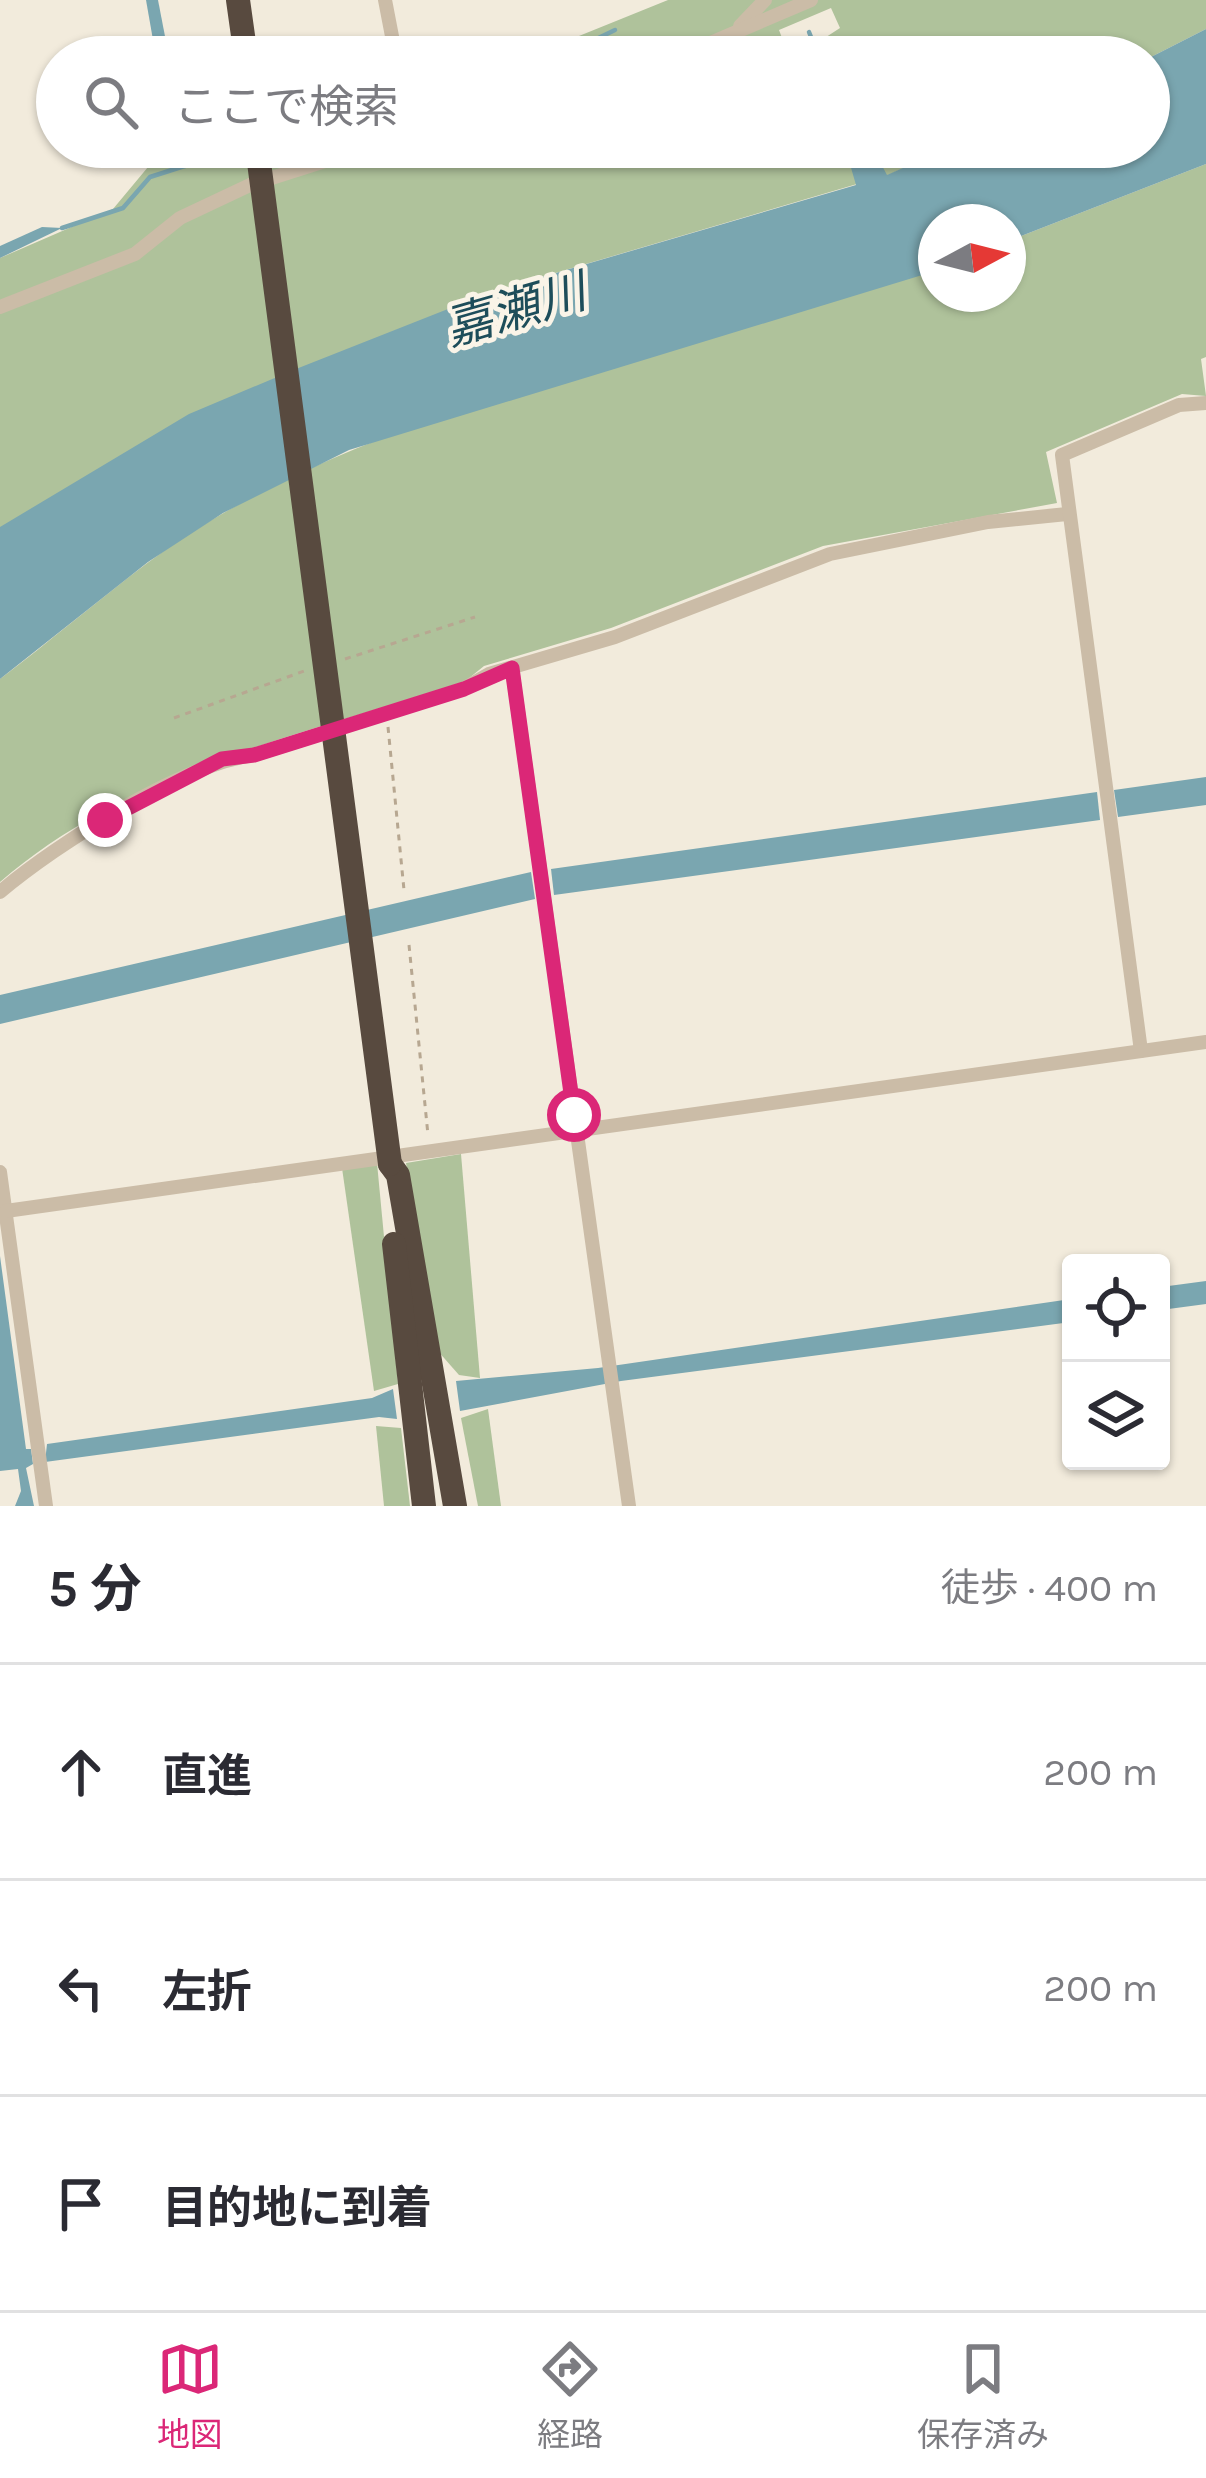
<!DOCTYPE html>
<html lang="ja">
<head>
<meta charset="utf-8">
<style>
	:root { --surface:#fff; --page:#f2f2f3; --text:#2b2b33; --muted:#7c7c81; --line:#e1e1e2; --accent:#db2777 }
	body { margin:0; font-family:Karla,"Noto Sans JP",sans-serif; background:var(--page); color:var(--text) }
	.controls { position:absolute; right:36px; bottom:36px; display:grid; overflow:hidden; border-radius:12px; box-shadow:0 3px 9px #0004 }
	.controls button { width:108px; height:108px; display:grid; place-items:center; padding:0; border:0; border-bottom:3px solid var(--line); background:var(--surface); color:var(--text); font:60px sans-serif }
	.compass { position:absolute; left:918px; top:204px; width:108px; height:108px; border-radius:50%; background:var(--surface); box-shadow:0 3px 9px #0004; rotate:83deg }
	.stop { position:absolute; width:36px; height:36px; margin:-27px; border:9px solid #db2777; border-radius:50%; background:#fff }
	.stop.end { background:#db2777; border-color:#fff; box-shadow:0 3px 12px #0008 }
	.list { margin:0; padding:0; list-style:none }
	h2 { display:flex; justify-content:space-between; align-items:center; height:156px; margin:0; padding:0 48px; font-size:51px }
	h2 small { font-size:39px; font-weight:400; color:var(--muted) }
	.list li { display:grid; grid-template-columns:78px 1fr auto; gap:36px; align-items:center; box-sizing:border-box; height:216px; padding:0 48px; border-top:3px solid var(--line) }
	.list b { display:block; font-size:45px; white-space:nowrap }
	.list em { font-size:39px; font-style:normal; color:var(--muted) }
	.icon { flex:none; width:66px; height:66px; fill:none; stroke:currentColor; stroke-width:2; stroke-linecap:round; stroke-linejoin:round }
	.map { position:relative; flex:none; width:1206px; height:1506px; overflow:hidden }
	.search { position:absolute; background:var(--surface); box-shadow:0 3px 9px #0004; left:36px; right:36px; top:36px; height:132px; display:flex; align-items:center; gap:30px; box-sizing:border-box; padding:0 42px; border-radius:66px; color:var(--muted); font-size:45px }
	.sheet { height:804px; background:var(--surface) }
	nav { display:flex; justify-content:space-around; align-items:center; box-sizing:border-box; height:168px; border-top:3px solid var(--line); background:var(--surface); font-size:33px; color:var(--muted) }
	nav a { display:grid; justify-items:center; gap:6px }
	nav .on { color:var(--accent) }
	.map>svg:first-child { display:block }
</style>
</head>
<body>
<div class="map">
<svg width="1206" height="1506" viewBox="0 0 1206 1506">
	<rect width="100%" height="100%" fill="#f2ebdc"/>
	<g fill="#afc29b">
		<polygon points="668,0 1206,0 1206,29 1149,58 828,57 820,41 840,28 831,8 779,30 787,51 811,45 815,57 527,57"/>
		<polygon points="845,147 857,184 491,292 0,561 0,258 113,209 148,167 171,161 185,148"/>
		<polygon points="872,147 950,147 886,176"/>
		<path d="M1206,164V357L1201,359L1206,396L1182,394L1046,452L1057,503L823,546L611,628L484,666L463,683C304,734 129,770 0,882V679C49,642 97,601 146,564C227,503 323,459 418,425L936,270V294H1008V241Z"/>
		<polygon points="461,1154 480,1378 459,1375 437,1350 406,1163"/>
		<polygon points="377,1163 398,1384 374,1391 342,1168"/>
		<polygon points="488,1409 501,1506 478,1506 461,1418"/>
		<polygon points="376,1426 401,1428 410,1506 384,1506"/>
	</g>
	<g fill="#7aa6b0">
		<polygon points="146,0 158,0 169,57 156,57"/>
		<polygon points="1206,29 1206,164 1008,241 1008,222 936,222 936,270 919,276 349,450 223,513 148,562 0,679 0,527 189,414 296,369 491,292 856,185 845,147 872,147 887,175 950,147 1149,147 1149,58"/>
		<polygon points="42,227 62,228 0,258 0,246"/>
		<polygon points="1206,777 1206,805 1118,817 1114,790"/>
		<polygon points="1097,792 1100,820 554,895 551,869"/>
		<polygon points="531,872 535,899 0,1024 0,995"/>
		<polygon points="0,1256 26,1449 31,1449 33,1464 26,1468 34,1506 15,1506 21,1491 18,1469 0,1471"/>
		<polygon points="1206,1281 1206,1304 1161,1310 1161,1287"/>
		<polygon points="1071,1299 1071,1322 621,1381 460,1411 456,1381 598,1368"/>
		<polygon points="393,1389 397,1419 379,1417 45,1462 47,1444 372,1398"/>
	</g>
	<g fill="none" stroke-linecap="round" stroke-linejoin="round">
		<g stroke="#7aa6b0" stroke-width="4.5">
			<polyline points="809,32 819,57"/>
			<polyline points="559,57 615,30"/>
			<polyline points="180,149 185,166"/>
			<polyline points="62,228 123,208 150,177 244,147"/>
		</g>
		<g stroke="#b7a791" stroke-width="3" stroke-dasharray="6 6" stroke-linecap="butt">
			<polyline points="345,659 475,617"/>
			<polyline points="174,718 307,670"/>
			<polyline points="388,727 404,890"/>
			<polyline points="409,945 428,1135"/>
		</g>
		<g stroke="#cbbca7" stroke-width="14">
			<polyline points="385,0 396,57"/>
			<polyline points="740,26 765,0"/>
			<polyline points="678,57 811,0"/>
			<polyline points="0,307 135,254 180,218 250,185 331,159 448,147"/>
			<polyline points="512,668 629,1506"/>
			<path d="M0,892C57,844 182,764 254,755L463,689L489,674L615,637L830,554L988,522L1067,514"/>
			<polyline points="1141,1051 1062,455 1179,405 1206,403"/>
			<polyline points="0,1172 46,1506"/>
			<polyline points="6,1211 1206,1042"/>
		</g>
		<g stroke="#584a3f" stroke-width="24">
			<polyline points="238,0 246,57"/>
			<polyline points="390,1164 398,1175 455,1506"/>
			<polyline points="394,1244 424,1506"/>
		</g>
		<polyline stroke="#584a3f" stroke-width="24" points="257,147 390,1164"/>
	</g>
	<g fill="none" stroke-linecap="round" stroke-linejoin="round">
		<polyline stroke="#db2777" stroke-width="15" points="105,820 222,759 254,755 464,689 512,668 574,1115"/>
	</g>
	<g text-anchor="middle" stroke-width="10" stroke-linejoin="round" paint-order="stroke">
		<g font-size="48" font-style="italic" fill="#1d4d5a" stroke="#faf4e8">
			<text transform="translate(515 309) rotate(-16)" y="17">嘉瀬川</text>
		</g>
	</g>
</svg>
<div class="controls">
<button><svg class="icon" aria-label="locate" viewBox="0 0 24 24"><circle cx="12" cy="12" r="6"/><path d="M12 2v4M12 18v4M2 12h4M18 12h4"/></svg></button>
<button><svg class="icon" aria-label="layers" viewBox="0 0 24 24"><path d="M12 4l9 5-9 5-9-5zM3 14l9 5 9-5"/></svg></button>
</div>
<svg class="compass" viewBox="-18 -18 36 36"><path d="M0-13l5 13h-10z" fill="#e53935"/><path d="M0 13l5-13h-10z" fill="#7c7c81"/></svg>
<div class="stop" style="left:574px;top:1115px"></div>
<div class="stop end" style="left:105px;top:820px"></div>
<div class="search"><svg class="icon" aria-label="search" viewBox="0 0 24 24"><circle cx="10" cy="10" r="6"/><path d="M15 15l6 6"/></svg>ここで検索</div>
</div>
<section class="sheet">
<h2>5 分<small>徒歩 · 400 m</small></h2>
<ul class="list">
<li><svg class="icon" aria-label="ahead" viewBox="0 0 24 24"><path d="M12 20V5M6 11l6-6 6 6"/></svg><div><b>直進</b></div><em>200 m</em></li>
<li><svg class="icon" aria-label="left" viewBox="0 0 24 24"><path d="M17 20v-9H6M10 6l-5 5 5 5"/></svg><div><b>左折</b></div><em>200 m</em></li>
<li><svg class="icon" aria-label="arrive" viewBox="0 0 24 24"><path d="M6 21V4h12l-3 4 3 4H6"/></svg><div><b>目的地に到着</b></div></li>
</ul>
</section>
<nav>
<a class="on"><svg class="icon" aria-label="map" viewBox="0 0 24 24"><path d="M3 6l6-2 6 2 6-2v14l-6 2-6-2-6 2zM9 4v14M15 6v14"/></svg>地図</a>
<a><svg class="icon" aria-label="directions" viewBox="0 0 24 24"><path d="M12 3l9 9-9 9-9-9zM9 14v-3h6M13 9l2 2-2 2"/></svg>経路</a>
<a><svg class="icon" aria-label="saved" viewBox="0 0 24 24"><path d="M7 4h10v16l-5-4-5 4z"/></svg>保存済み</a>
</nav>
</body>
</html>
